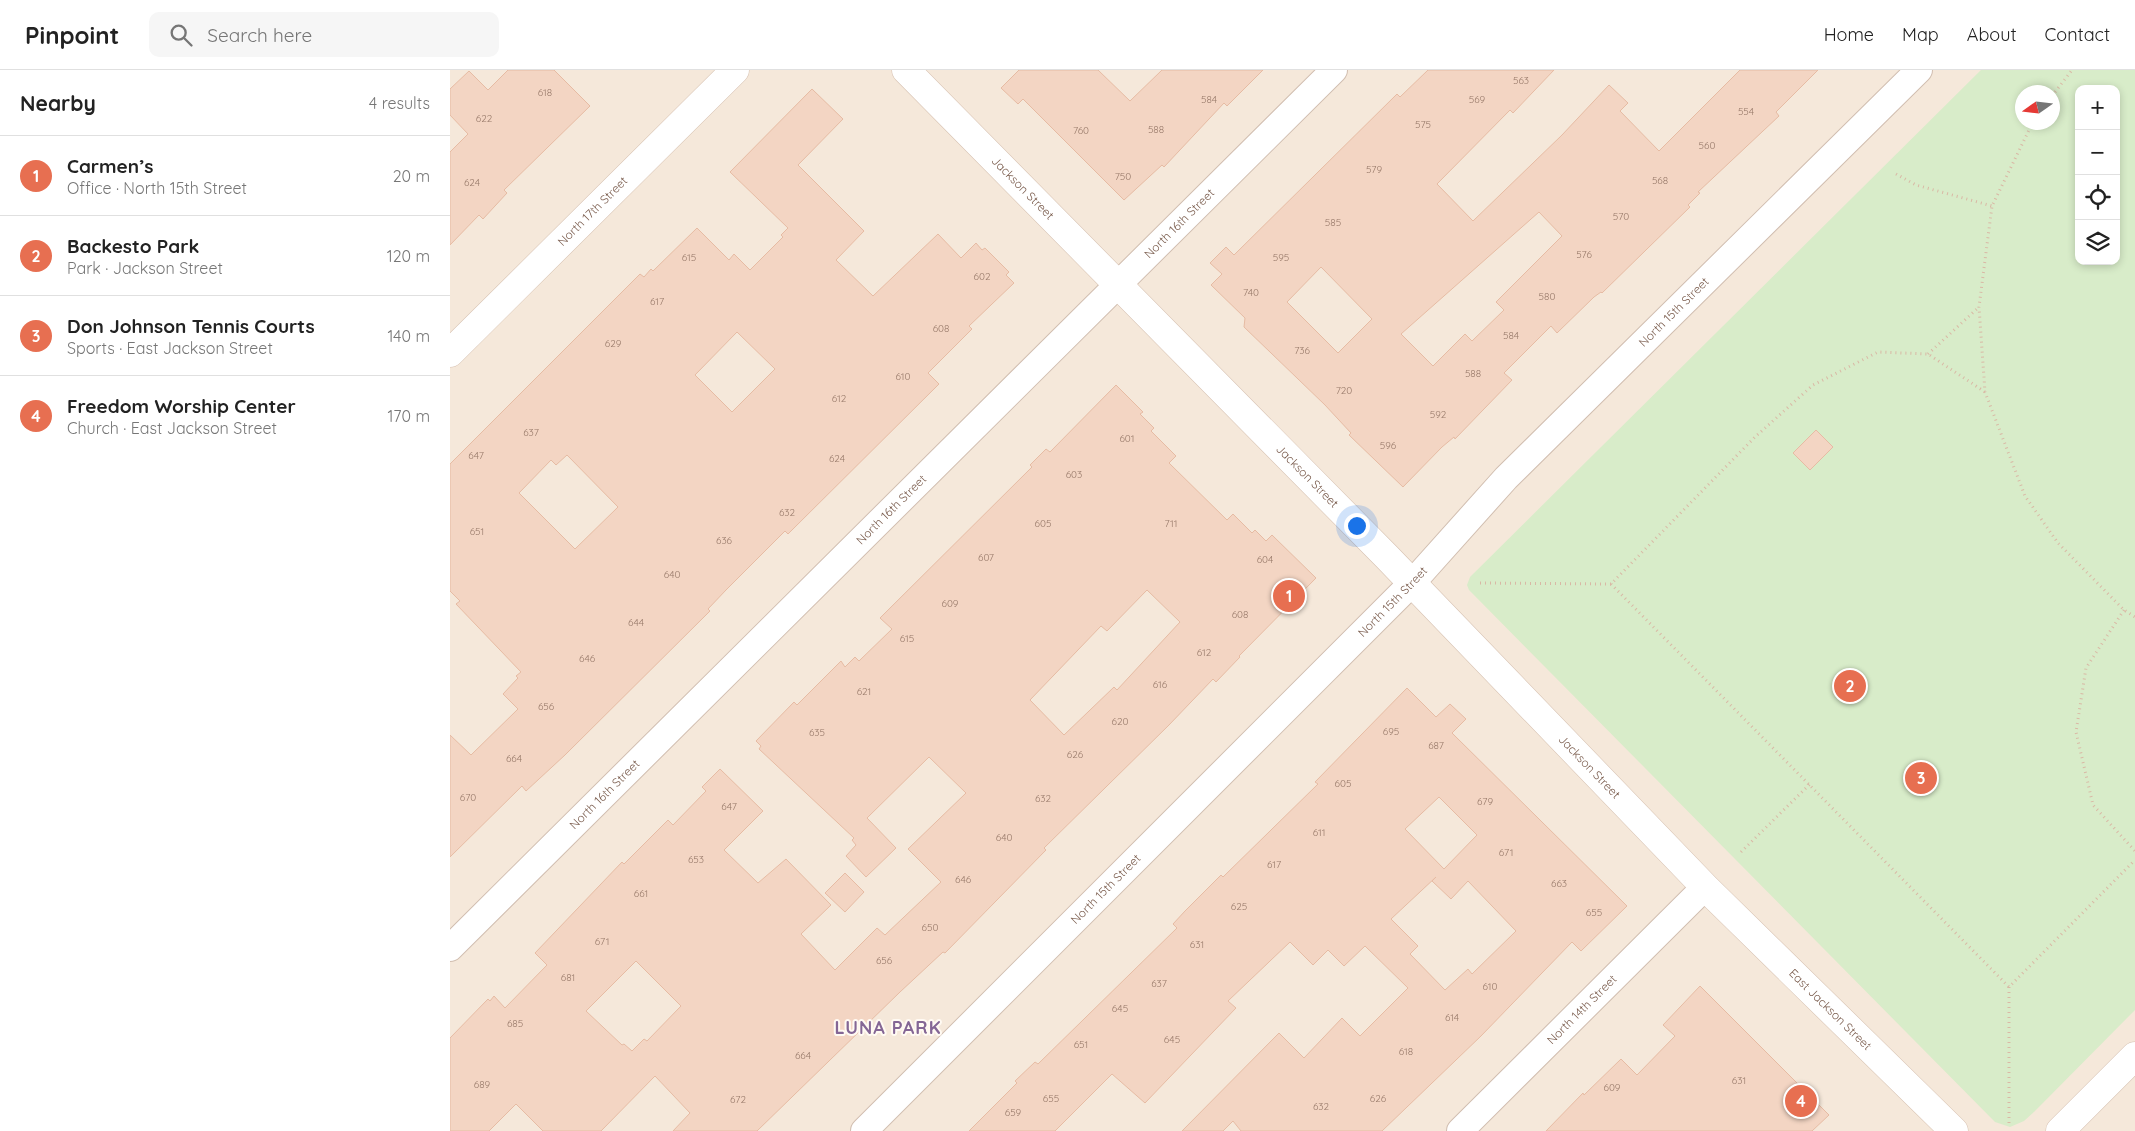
<!DOCTYPE html>
<html lang="en">
<head>
<meta charset="utf-8">
<style>
	:root { --surface:#fff; --page:#f6f6f6; --text:#222; --muted:#767676; --line:#e0e0e0; --accent:#e76f51 }
	body { margin:0; font-family:Quicksand,sans-serif; background:var(--page); color:var(--text) }
	.controls { position:absolute; right:15px; top:15px; display:grid; overflow:hidden; border-radius:10px; box-shadow:0 2px 8px #0003 }
	.controls button { width:45px; height:45px; display:grid; place-items:center; padding:0; border:0; border-bottom:1px solid var(--line); background:var(--surface); color:var(--text); font:25px sans-serif }
	.compass { position:absolute; left:1565px; top:15px; width:45px; height:45px; border-radius:50%; background:var(--surface); box-shadow:0 2px 8px #0003; rotate:256deg }
	.you { position:absolute; left:906px; top:455px; width:18px; height:18px; margin:-12px; border:4px solid #fff; border-radius:50%; background:#1a73e8; box-shadow:0 0 0 8px #1a73e833 }
	.badge { display:grid; place-items:center; width:32px; height:32px; border-radius:50%; background:var(--accent); color:#fff; font-size:16px; font-weight:700 }
	.pin { position:absolute; translate:-50% -50%; border:2px solid #fff; box-shadow:0 1px 5px #0006 }
	.list { margin:0; padding:0; list-style:none }
	h2 { display:flex; justify-content:space-between; align-items:center; height:65px; margin:0; padding:0 20px; font-size:21px }
	h2 small { font-size:16px; font-weight:400; color:var(--muted) }
	.list li { display:grid; grid-template-columns:32px 1fr auto; gap:15px; align-items:center; box-sizing:border-box; height:80px; padding:0 20px; border-top:1px solid var(--line) }
	.list b { display:block; font-size:19px; white-space:nowrap }
	.list p { margin:0; font-size:16px; white-space:nowrap; color:var(--muted) }
	.list em { font-size:16px; font-style:normal; color:var(--muted) }
	.icon { flex:none; width:28px; height:28px; fill:none; stroke:currentColor; stroke-width:2; stroke-linecap:round; stroke-linejoin:round }
	.map { position:relative; flex:none; width:1685px; height:1061px; overflow:hidden }
	header { display:flex; align-items:center; gap:30px; box-sizing:border-box; height:70px; padding:0 25px; background:var(--surface); border-bottom:1px solid var(--line) }
	header strong { font-size:24px }
	nav { display:flex; gap:28px; margin-inline-start:auto; font-size:18px }
	.search { width:350px; height:45px; background:var(--page); display:flex; align-items:center; gap:12px; box-sizing:border-box; padding:0 18px; border-radius:10px; color:var(--muted); font-size:19px }
	main { display:flex }
	aside { flex:1; background:var(--surface) }
	.map>svg:first-child { display:block }
</style>
</head>
<body>
<header>
<strong>Pinpoint</strong>
<div class="search"><svg class="icon" aria-label="search" viewBox="0 0 24 24"><circle cx="10" cy="10" r="6"/><path d="M15 15l6 6"/></svg>Search here</div>
<nav><a>Home</a><a>Map</a><a>About</a><a>Contact</a></nav>
</header>
<main>
<aside>
<h2>Nearby<small>4 results</small></h2>
<ul class="list">
<li><span class="badge">1</span><div><b>Carmen’s</b><p>Office · North 15th Street</p></div><em>20 m</em></li>
<li><span class="badge">2</span><div><b>Backesto Park</b><p>Park · Jackson Street</p></div><em>120 m</em></li>
<li><span class="badge">3</span><div><b>Don Johnson Tennis Courts</b><p>Sports · East Jackson Street</p></div><em>140 m</em></li>
<li><span class="badge">4</span><div><b>Freedom Worship Center</b><p>Church · East Jackson Street</p></div><em>170 m</em></li>
</ul>
</aside>
<div class="map">
<svg width="1685" height="1061" viewBox="0 0 1685 1061">
	<rect width="100%" height="100%" fill="#fdf6ec"/>
	<path fill="#f5e8da" fill-rule="evenodd" d="M0,0H1685V1061H0ZM1629,19H1666V191H1629ZM1572,22H1602V52H1572Z"/>
	<path fill="#d8ecc9" fill-rule="evenodd" d="M1531,0H1685V940L1585,1041L1574,1051L1560,1057L1545,1052L1019,520L1017,515L1020,507ZM1629,19H1666V191H1629ZM1572,22H1602V52H1572Z"/>
	<g fill="#f3d5c3" stroke="#e6bba3" fill-rule="evenodd">
		<polygon points="58,0 104,0 140,36 54,120 57,123 33,149 29,145 0,175 0,82 18,64 0,45 0,19 19,1 38,20"/>
		<polygon points="569,0 648,0 680,31 712,0 813,0 777,36 774,33 714,97 712,95 674,130 573,29 568,34 551,18"/>
		<path d="M978,0H1104L1063,43L1060,40L987,114L1023,151L1112,65L1159,15L1178,33L1170,41L1209,81L1290,0H1368L1326,42L1329,46L1248,122L1250,123L1238,135L1240,137L1152,223L1151,222L1144,227L1107,263L1101,256L1054,303L1062,310L1005,369L1004,367L992,377L953,417L899,365L901,363L875,335L794,257L795,248L761,215L772,204L760,193L776,177L784,185L947,24L950,27ZM1089,142L1112,166L1046,232L1054,240L1022,271L1015,264L983,296L951,264ZM871,197L922,249L888,283L837,232Z"/>
		<path d="M362,19L393,49L348,95L414,161L386,190L423,226L488,164L511,188L526,173L532,180L535,178L559,202L556,205L564,213L519,256L522,259L478,303L489,314L338,464L335,461L276,520L258,539L260,541L115,685L76,721L72,716L0,787V665L21,685L68,639L53,624L68,608L66,606L71,602L6,534L10,531L0,521V394L190,204L194,207L201,199L203,201L247,158L279,190L284,184L300,200L333,167L331,165L338,158L280,102ZM287,262L325,299L282,342L245,305ZM117,385L168,437L125,479L69,423L101,390L106,395Z"/>
		<path d="M666,315L693,342L690,344L704,358L701,361L726,386L719,393L777,450L783,444L802,463L805,460L816,471L822,465L866,508L789,586L790,587L766,612L763,609L719,655L594,778L596,780L495,883L493,882L450,922L307,1061H223L240,1043L205,1006L151,1061H93L66,1034L39,1061H0V968L38,929L40,931L44,926L55,938L97,895L85,883L172,792L174,794L218,750L223,755L256,721L252,717L270,699L313,741L274,780L308,813L336,789L381,835L351,864L385,900L427,858L435,865L491,812L458,779L516,723L479,687L417,748L446,778L416,807L396,786L406,775L402,770L404,768L309,679L311,676L306,671L344,632L347,635L391,591L395,597L405,587L409,591L442,559L430,548L582,397L580,395L596,379L600,382ZM697,520L730,552L667,620L664,617L614,665L580,630L651,556L657,561ZM186,891L231,936L197,971L194,969L182,981L174,974L172,975L136,941Z"/>
		<polygon points="1366,360 1383,377 1360,400 1343,383"/>
		<path d="M957,618L986,647L1000,634L1016,649L1002,663L1177,836L1131,881L1122,872L1031,966L932,1061H791L783,1051L773,1061H732L829,963L854,988L892,948L910,966L958,918L915,876L894,896L878,880L863,895L840,872L778,931L786,938L695,1033L662,1004L605,1061H519L567,1013L565,1011L585,992L588,994L727,858L723,854L735,841L771,805L773,807L868,714L865,712ZM989,727L1027,765L994,799L955,759ZM986,807L982,811L1001,829L1018,811L1066,861L1022,904L1018,899L995,920L960,884L968,876L941,849Z"/>
		<polygon points="395,803 414,822 395,842 375,823"/>
		<polygon points="1250,916 1379,1045 1362,1061 1096,1061 1133,1023 1134,1025 1171,989 1187,1005 1225,966 1213,955"/>
	</g>
	<g fill="none" stroke-linecap="round" stroke-linejoin="round">
		<defs>
			<g id="street">
				<path id="s1" d="M0,878L884,0"/>
				<path id="s2" d="M414,1061L962,513L1056,408L1469,0"/>
				<path id="s3" d="M1010,1061L1255,817"/>
			</g>
			<g id="secondary">
				<path id="s4" d="M456,0L937,487L1255,817L1504,1061"/>
				<path id="s5" d="M0,283L285,0"/>
				<polyline points="1610,1061 1685,986"/>
			</g>
		</defs>
		<use href="#street" stroke="#d1beb0" stroke-width="28"/>
		<use href="#secondary" stroke="#d6c0b0" stroke-width="29"/>
		<g stroke="#d9b8a5" stroke-width="3" stroke-dasharray="1 4" stroke-linecap="butt">
			<polyline points="1602,26 1622,0"/>
			<polyline points="1583,52 1542,136 1529,237 1535,322 1575,426 1608,473 1674,540 1685,547"/>
			<polyline points="1446,104 1466,115 1542,136"/>
			<polyline points="1478,284 1529,237"/>
			<polyline points="1030,513 1161,514 1305,367 1363,315 1428,282 1478,284 1535,322"/>
			<polyline points="1161,514 1559,917"/>
			<polyline points="1674,540 1636,598 1626,662 1643,735 1685,781"/>
			<polyline points="1291,782 1360,714"/>
			<polyline points="1559,1053 1559,917 1685,790"/>
		</g>
		<use href="#street" stroke="#fff" stroke-width="26"/>
		<use href="#secondary" stroke="#fff" stroke-width="28"/>
	</g>
	<g text-anchor="middle" stroke-width="4" stroke-linejoin="round" paint-order="stroke">
		<g font-size="10" fill="#987a6a">
			<text x="1071" y="14">563</text>
			<text x="95" y="26">618</text>
			<text x="759" y="33">584</text>
			<text x="1027" y="33">569</text>
			<text x="1296" y="45">554</text>
			<text x="34" y="52">622</text>
			<text x="973" y="58">575</text>
			<text x="706" y="63">588</text>
			<text x="631" y="64">760</text>
			<text x="1257" y="79">560</text>
			<text x="924" y="103">579</text>
			<text x="673" y="110">750</text>
			<text x="1210" y="114">568</text>
			<text x="22" y="116">624</text>
			<text x="1171" y="150">570</text>
			<text x="883" y="156">585</text>
			<text x="1134" y="188">576</text>
			<text x="239" y="191">615</text>
			<text x="831" y="191">595</text>
			<text x="532" y="210">602</text>
			<text x="801" y="226">740</text>
			<text x="1097" y="230">580</text>
			<text x="207" y="235">617</text>
			<text x="491" y="262">608</text>
			<text x="1061" y="269">584</text>
			<text x="163" y="277">629</text>
			<text x="852" y="284">736</text>
			<text x="1023" y="307">588</text>
			<text x="453" y="310">610</text>
			<text x="894" y="324">720</text>
			<text x="389" y="332">612</text>
			<text x="988" y="348">592</text>
			<text x="81" y="366">637</text>
			<text x="677" y="372">601</text>
			<text x="938" y="379">596</text>
			<text x="26" y="389">647</text>
			<text x="387" y="392">624</text>
			<text x="624" y="408">603</text>
			<text x="337" y="446">632</text>
			<text x="593" y="457">605</text>
			<text x="721" y="457">711</text>
			<text x="27" y="465">651</text>
			<text x="274" y="474">636</text>
			<text x="536" y="491">607</text>
			<text x="815" y="493">604</text>
			<text x="222" y="508">640</text>
			<text x="500" y="537">609</text>
			<text x="790" y="548">608</text>
			<text x="186" y="556">644</text>
			<text x="457" y="572">615</text>
			<text x="754" y="586">612</text>
			<text x="137" y="592">646</text>
			<text x="710" y="618">616</text>
			<text x="414" y="625">621</text>
			<text x="96" y="640">656</text>
			<text x="670" y="655">620</text>
			<text x="941" y="665">695</text>
			<text x="367" y="666">635</text>
			<text x="986" y="679">687</text>
			<text x="625" y="688">626</text>
			<text x="64" y="692">664</text>
			<text x="893" y="717">605</text>
			<text x="18" y="731">670</text>
			<text x="593" y="732">632</text>
			<text x="1035" y="735">679</text>
			<text x="279" y="740">647</text>
			<text x="869" y="766">611</text>
			<text x="554" y="771">640</text>
			<text x="1056" y="786">671</text>
			<text x="246" y="793">653</text>
			<text x="824" y="798">617</text>
			<text x="513" y="813">646</text>
			<text x="1109" y="817">663</text>
			<text x="191" y="827">661</text>
			<text x="789" y="840">625</text>
			<text x="1144" y="846">655</text>
			<text x="480" y="861">650</text>
			<text x="152" y="875">671</text>
			<text x="747" y="878">631</text>
			<text x="434" y="894">656</text>
			<text x="118" y="911">681</text>
			<text x="709" y="917">637</text>
			<text x="1040" y="920">610</text>
			<text x="670" y="942">645</text>
			<text x="1002" y="951">614</text>
			<text x="65" y="957">685</text>
			<text x="722" y="973">645</text>
			<text x="631" y="978">651</text>
			<text x="956" y="985">618</text>
			<text x="353" y="989">664</text>
			<text x="1289" y="1014">631</text>
			<text x="32" y="1018">689</text>
			<text x="1162" y="1021">609</text>
			<text x="601" y="1032">655</text>
			<text x="928" y="1032">626</text>
			<text x="288" y="1033">672</text>
			<text x="871" y="1040">632</text>
			<text x="563" y="1046">659</text>
		</g>
		<g font-size="12" fill="#7a5c4d" stroke="#fffaf3">
			<text dy="4" stroke="none"><textPath href="#s4" startOffset="166">Jackson Street</textPath></text>
			<text dy="4" stroke="none"><textPath href="#s5" startOffset="201">North 17th Street</textPath></text>
			<text dy="4" stroke="none"><textPath href="#s1" startOffset="1028">North 16th Street</textPath></text>
			<text dy="4" stroke="none"><textPath href="#s2" startOffset="1152">North 15th Street</textPath></text>
			<text dy="4" stroke="none"><textPath href="#s4" startOffset="571">Jackson Street</textPath></text>
			<text dy="4" stroke="none"><textPath href="#s1" startOffset="622">North 16th Street</textPath></text>
			<text dy="4" stroke="none"><textPath href="#s2" startOffset="748">North 15th Street</textPath></text>
			<text dy="4" stroke="none"><textPath href="#s4" startOffset="976">Jackson Street</textPath></text>
			<text dy="4" stroke="none"><textPath href="#s1" startOffset="218">North 16th Street</textPath></text>
			<text dy="4" stroke="none"><textPath href="#s2" startOffset="342">North 15th Street</textPath></text>
			<text dy="4" stroke="none"><textPath href="#s3" startOffset="172">North 14th Street</textPath></text>
			<text dy="4" stroke="none"><textPath href="#s4" startOffset="1318">East Jackson Street</textPath></text>
		</g>
		<g font-size="18" font-weight="bold" letter-spacing="1" fill="#846695" stroke="#fffaf3">
			<text x="438" y="964">LUNA PARK</text>
		</g>
	</g>
</svg>
<div class="controls">
<button>+</button>
<button>−</button>
<button><svg class="icon" aria-label="locate" viewBox="0 0 24 24"><circle cx="12" cy="12" r="6"/><path d="M12 2v4M12 18v4M2 12h4M18 12h4"/></svg></button>
<button><svg class="icon" aria-label="layers" viewBox="0 0 24 24"><path d="M12 4l9 5-9 5-9-5zM3 14l9 5 9-5"/></svg></button>
</div>
<svg class="compass" viewBox="-18 -18 36 36"><path d="M0-13l5 13h-10z" fill="#e53935"/><path d="M0 13l5-13h-10z" fill="#767676"/></svg>
<div class="you"></div>
<div class="pin badge" style="left:839px;top:526px">1</div>
<div class="pin badge" style="left:1400px;top:616px">2</div>
<div class="pin badge" style="left:1471px;top:708px">3</div>
<div class="pin badge" style="left:1351px;top:1031px">4</div>
</div>
</main>
</body>
</html>
